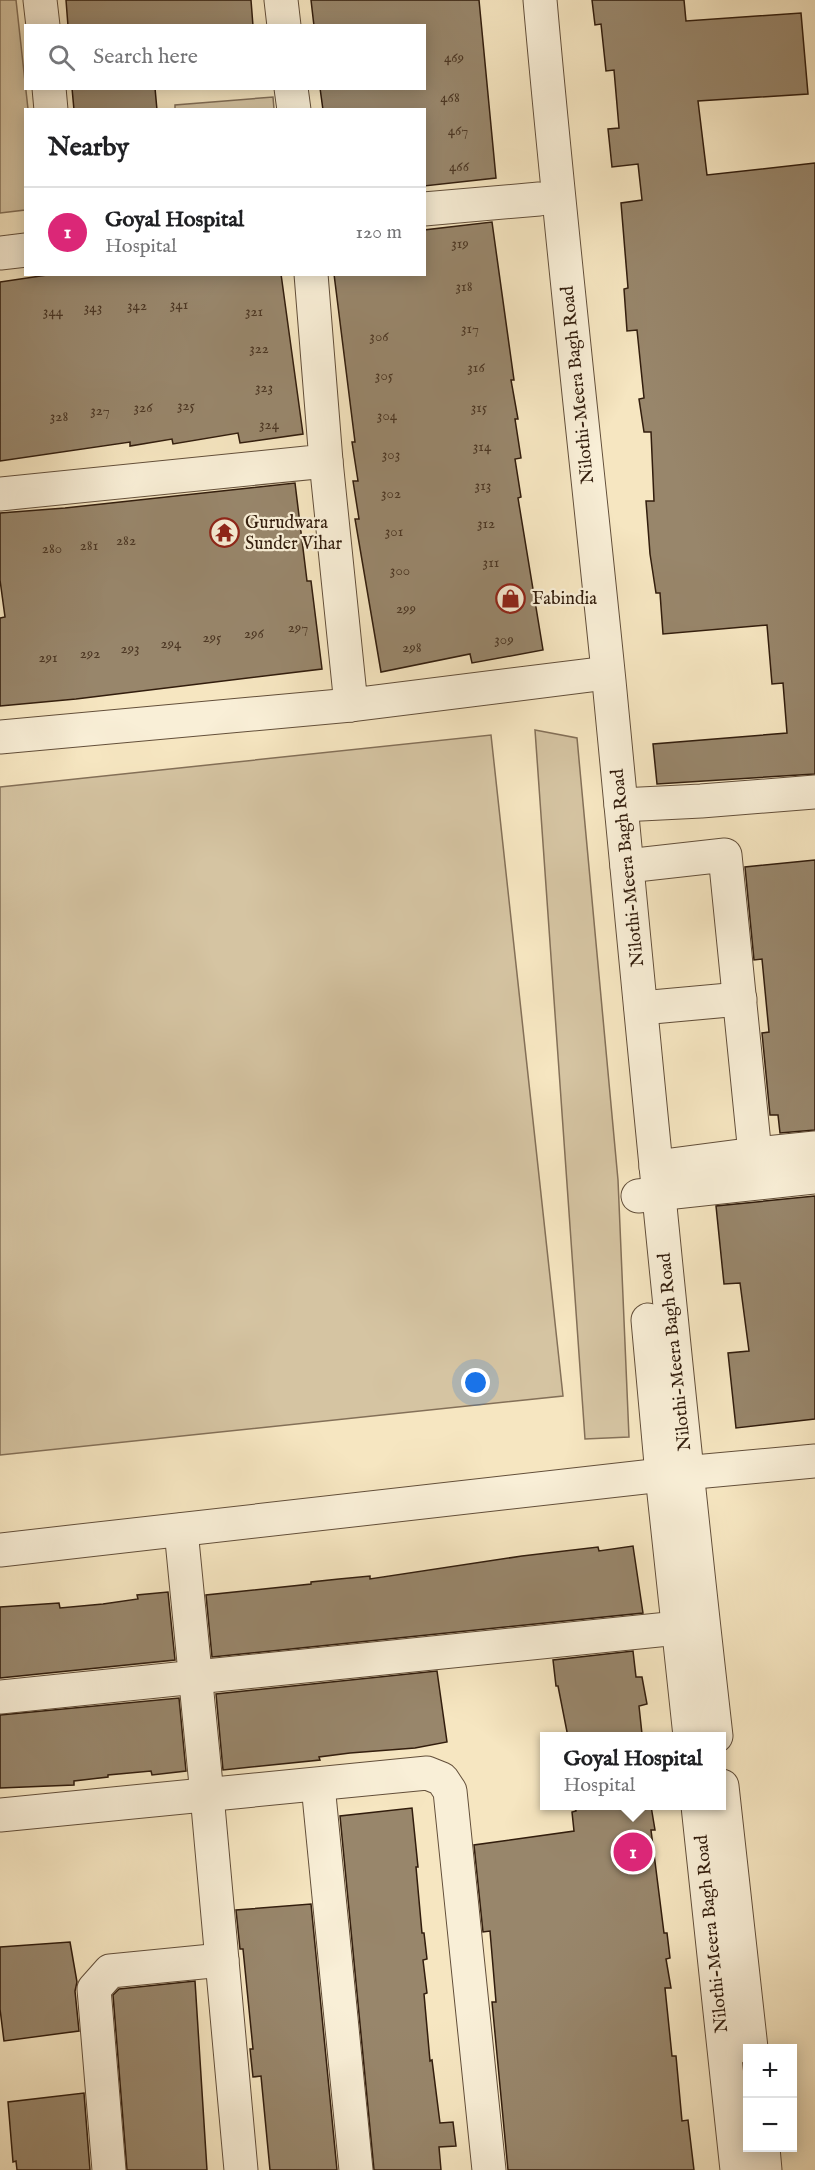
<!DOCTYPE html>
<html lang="en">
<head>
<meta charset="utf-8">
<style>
	:root { --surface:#fff; --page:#f6f6f6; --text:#202124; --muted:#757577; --line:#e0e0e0; --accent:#db2777 }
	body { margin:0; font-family:"IM FELL English",serif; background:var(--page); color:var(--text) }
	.controls { position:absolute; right:18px; bottom:18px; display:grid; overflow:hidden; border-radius:0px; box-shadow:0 3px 15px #0003 }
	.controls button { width:54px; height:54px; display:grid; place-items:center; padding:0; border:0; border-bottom:2px solid var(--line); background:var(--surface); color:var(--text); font:30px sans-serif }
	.you { position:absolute; left:476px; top:1383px; width:21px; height:21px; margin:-15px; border:4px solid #fff; border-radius:50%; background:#1a73e8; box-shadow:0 0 0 9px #1a73e833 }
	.badge { display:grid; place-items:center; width:39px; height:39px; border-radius:50%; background:var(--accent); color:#fff; font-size:20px; font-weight:700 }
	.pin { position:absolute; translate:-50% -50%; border:3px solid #fff; box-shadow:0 2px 6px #0006 }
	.popup { position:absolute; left:540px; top:1732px; width:186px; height:78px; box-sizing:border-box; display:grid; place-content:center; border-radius:0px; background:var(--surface); filter:drop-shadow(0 2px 4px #0005); font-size:20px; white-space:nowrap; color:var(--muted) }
	.popup b { font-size:22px; color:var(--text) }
	.popup::after { content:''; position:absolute; left:50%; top:100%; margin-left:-12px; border:12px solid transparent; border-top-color:var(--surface) }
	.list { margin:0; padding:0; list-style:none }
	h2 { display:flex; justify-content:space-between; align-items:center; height:78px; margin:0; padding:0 24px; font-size:26px }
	h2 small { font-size:20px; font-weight:400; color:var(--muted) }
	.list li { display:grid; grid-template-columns:39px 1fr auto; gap:18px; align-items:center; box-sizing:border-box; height:90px; padding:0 24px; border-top:2px solid var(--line) }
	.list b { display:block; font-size:22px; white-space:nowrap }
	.list p { margin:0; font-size:20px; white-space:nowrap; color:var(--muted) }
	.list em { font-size:20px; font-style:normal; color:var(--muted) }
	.icon { flex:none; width:33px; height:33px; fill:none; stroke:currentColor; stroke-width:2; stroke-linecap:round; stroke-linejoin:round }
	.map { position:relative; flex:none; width:815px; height:2170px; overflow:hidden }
	.search { position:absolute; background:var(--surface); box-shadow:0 3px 15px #0003; left:24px; top:24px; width:402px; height:66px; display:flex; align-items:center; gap:15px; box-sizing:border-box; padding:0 21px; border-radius:0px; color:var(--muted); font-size:22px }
	.panel { position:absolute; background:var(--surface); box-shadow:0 3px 15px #0003; left:24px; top:108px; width:402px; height:168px; border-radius:0px }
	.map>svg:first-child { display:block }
</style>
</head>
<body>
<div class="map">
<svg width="815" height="2170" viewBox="0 0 815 2170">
	<rect width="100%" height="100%" fill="#f6e6c1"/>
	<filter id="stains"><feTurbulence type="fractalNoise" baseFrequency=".00333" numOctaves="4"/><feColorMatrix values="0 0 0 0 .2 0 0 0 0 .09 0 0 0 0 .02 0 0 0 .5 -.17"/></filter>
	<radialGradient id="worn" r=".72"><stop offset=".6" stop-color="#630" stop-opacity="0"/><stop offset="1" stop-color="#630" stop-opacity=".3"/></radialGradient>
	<g fill="#d5c4a2" stroke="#847058" stroke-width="1.5">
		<polygon points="0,0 16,0 28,109 26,110 25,210 0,213"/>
		<polygon points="273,97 274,109 175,109 175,105"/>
		<polygon points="535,730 577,738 618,1180 629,1437 585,1439"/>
		<polygon points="491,735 563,1396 0,1455 0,787"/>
	</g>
	<g fill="#98866b" stroke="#321d0d" stroke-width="1.5">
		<polygon points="66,0 251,0 253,26 68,26"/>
		<polygon points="311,0 479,0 496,178 424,186 424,110 323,110 320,88 424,88 424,26 314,26"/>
		<polygon points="592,0 684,0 686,21 801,13 808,94 698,101 707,175 815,163 815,774 657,784 653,744 787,733 783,683 772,684 767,625 663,634 660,593 656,593 650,554 646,501 654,501 651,432 644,432 639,399 644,398 637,330 627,331 624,289 628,288 621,203 642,200 638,164 612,167 608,129 619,128 614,70 606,71 601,24 595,25"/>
		<polygon points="72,88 155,88 157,110 74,110"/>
		<polygon points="492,222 514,380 511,380 518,419 515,419 521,458 515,459 521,497 518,498 543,650 472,663 470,654 381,672 355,519 359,519 353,481 358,481 352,442 355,442 334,274 424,274 424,230"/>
		<polygon points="54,274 281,274 303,434 240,443 238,433 173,444 172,439 130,446 130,442 0,461 0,282"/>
		<polygon points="295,483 307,581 311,581 322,669 76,699 0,706 0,618 5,617 0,580 0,513 65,508"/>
		<polygon points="815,860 815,1130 780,1133 778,1115 770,1115 762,1033 769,1032 762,959 754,960 745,867"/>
		<polygon points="815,1196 815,1419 736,1428 728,1353 749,1351 740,1283 724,1284 716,1206"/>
		<polygon points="633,1546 643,1613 212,1657 206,1595 311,1584 311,1582 339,1579 370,1576 370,1579 522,1556 598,1547 599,1551"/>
		<polygon points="168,1592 175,1660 0,1678 0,1607 59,1603 60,1608 103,1604 138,1599 137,1595"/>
		<polygon points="633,1651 636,1677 642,1677 647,1704 639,1706 642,1734 626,1737 568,1737 558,1686 556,1686 553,1660"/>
		<polygon points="437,1671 447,1742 415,1748 350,1753 319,1757 320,1760 223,1770 216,1694"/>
		<polygon points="179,1698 186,1771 152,1775 151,1771 108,1775 108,1777 74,1781 74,1785 0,1788 0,1715"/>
		<polygon points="575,1806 651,1806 655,1830 651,1830 664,1933 667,1933 670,1958 666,1959 671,1988 665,1988 672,2056 676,2056 682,2121 688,2120 694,2170 508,2170 492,2002 496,2002 490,1931 483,1932 474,1845 574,1831 572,1812 576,1811"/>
		<polygon points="412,1808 418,1867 416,1867 422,1933 424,1933 427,1959 423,1960 427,1993 424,1994 430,2061 432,2060 440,2123 453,2122 456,2146 439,2147 441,2170 374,2170 340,1816"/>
		<polygon points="311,1904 337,2170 270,2170 261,2076 253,2077 250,2049 253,2049 243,1949 240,1949 236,1910"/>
		<polygon points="70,1942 77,1982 75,1991 79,2031 4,2041 0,2009 0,1947"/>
		<polygon points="195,1981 207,2170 127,2170 113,1995 119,1989"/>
		<polygon points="84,2093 90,2170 17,2170 16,2161 13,2162 8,2102"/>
	</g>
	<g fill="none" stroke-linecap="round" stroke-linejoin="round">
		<defs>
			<g id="minor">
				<polyline points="40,0 43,26"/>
				<polyline points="281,0 284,26"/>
				<path d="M540,0C560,227 586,454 609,681C643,1033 676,1385 716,1736"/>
				<polyline points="49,88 51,110"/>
				<polyline points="291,88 294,110"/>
				<polyline points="424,209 539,199"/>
				<polyline points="0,253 26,250"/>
				<polyline points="326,461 351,705 591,675"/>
				<polyline points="0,494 326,461 311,274"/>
				<polyline points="0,737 351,705"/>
				<polyline points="621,805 701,801 815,792"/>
				<polyline points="627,866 725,855 755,1154 656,1167"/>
				<polyline points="641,1008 740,999"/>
				<polyline points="755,1154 815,1148"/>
				<polyline points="638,1196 815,1177"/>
				<polyline points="648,1320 662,1475 690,1736"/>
				<polyline points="181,1530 207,1795 241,2170"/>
				<polyline points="0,1550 662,1475 815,1461"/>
				<polyline points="0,1697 678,1628"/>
				<polyline points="318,1785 356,2170"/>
				<polyline points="722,1786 751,2048"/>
				<polyline points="698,1806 737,2170"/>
				<polyline points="0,1815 427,1773 442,1779 450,1791 489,2170"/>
				<polyline points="763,2148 765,2170"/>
				<polyline points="109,2170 94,1989 110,1971 222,1960"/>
			</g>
		</defs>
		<use href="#minor" stroke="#634f3a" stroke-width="35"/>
		<use href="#minor" stroke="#f9efd7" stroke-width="33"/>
	</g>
	<defs>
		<symbol id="temple-ring" viewBox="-11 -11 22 22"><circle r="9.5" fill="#f9efd7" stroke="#8f2418" stroke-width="1.5"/><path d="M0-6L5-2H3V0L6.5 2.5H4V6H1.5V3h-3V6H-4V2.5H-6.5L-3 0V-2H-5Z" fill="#8f2418"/></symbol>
		<symbol id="shop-ring" viewBox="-11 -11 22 22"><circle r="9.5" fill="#f9efd7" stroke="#8f2418" stroke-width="1.5"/><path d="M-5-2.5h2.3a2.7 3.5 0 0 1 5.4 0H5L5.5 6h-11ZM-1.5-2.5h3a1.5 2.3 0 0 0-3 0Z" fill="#8f2418"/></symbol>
	</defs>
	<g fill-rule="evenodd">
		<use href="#temple-ring" x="208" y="516" width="33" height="33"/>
		<use href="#shop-ring" x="494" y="582" width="33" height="33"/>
	</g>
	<g text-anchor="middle" stroke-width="4.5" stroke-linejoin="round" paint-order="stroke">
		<g font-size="15" fill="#4c3724">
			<text x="454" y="62">469</text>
			<text x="450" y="102">468</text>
			<text x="458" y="135">467</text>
			<text x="459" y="171">466</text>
			<text x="460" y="248">319</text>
			<text x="464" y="291">318</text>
			<text x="179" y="309">341</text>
			<text x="137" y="310">342</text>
			<text x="93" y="312">343</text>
			<text x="53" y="316">344</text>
			<text x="254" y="316">321</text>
			<text x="470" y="333">317</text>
			<text x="379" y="341">306</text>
			<text x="259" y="353">322</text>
			<text x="476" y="372">316</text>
			<text x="384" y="380">305</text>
			<text x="264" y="392">323</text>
			<text x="186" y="410">325</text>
			<text x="143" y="412">326</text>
			<text x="479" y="412">315</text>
			<text x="100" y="415">327</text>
			<text x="387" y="420">304</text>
			<text x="59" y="421">328</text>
			<text x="269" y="429">324</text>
			<text x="482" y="451">314</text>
			<text x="391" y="459">303</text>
			<text x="483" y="490">313</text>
			<text x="391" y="498">302</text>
			<text x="486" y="528">312</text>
			<text x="394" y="536">301</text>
			<text x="126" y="545">282</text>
			<text x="89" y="550">281</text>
			<text x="52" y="553">280</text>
			<text x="491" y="567">311</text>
			<text x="400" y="575">300</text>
			<text x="406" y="613">299</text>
			<text x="298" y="632">297</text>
			<text x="254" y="638">296</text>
			<text x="212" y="642">295</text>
			<text x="504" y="644">309</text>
			<text x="171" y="648">294</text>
			<text x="412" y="652">298</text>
			<text x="130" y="653">293</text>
			<text x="90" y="658">292</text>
			<text x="48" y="662">291</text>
		</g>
		<g font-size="18" fill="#321d0d" stroke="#f9efd7">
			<text transform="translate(577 385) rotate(-96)" y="6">Nilothi-Meera Bagh Road</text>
			<text transform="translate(627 868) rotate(-96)" y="6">Nilothi-Meera Bagh Road</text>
			<text transform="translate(674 1352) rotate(-96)" y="6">Nilothi-Meera Bagh Road</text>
			<text transform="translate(711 1934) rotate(-96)" y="6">Nilothi-Meera Bagh Road</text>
		</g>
		<g font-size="18" fill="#321d0d" stroke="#f9efd7" text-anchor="start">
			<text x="245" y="528">Gurudwara<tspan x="245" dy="21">Sunder Vihar</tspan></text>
			<text x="532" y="604">Fabindia</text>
		</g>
	</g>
	<rect width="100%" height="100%" filter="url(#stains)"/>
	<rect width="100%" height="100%" fill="url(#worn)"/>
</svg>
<div class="controls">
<button>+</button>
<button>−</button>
</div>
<div class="you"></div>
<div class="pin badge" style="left:633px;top:1852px">1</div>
<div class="popup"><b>Goyal Hospital</b>Hospital</div>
<div class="search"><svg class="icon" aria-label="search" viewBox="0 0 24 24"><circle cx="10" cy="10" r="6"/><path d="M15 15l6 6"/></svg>Search here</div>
<section class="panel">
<h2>Nearby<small></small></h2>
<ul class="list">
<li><span class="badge">1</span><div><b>Goyal Hospital</b><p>Hospital</p></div><em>120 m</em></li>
</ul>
</section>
</div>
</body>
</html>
